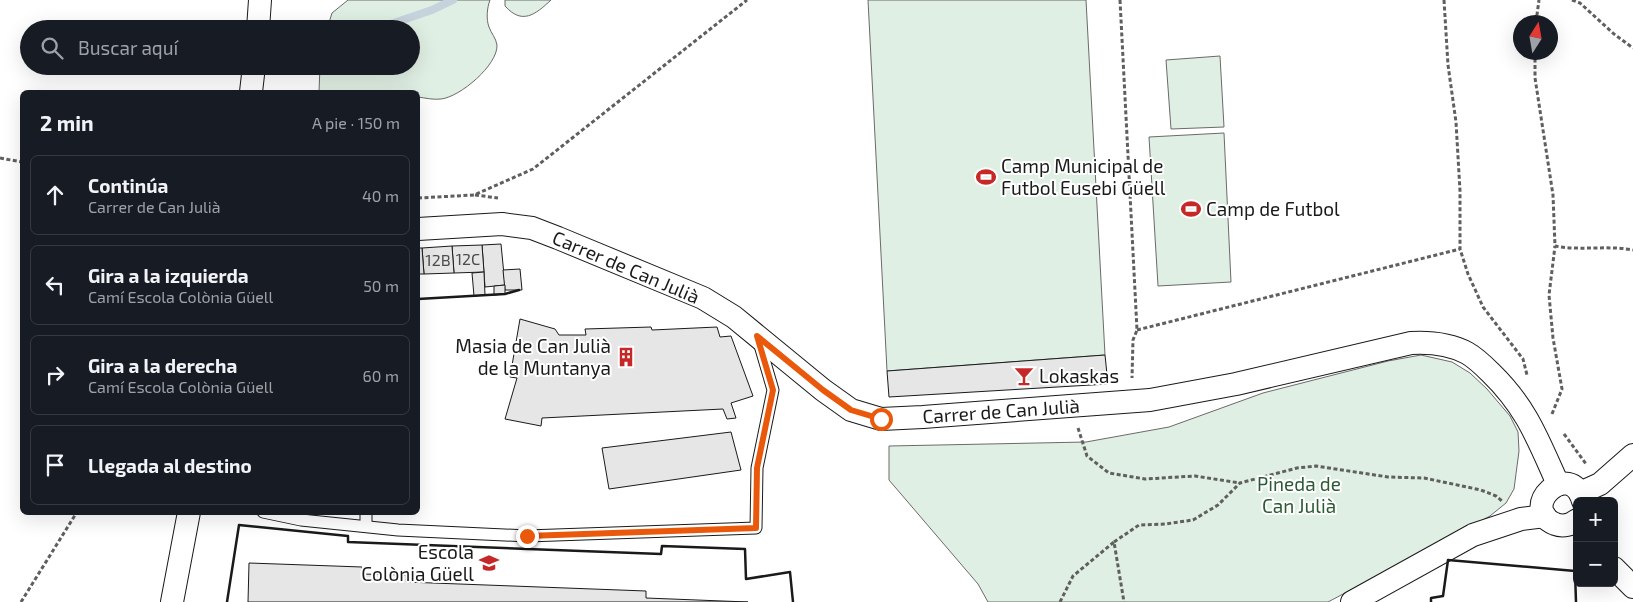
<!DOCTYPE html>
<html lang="es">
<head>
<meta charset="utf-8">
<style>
	:root { --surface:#171b24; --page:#242831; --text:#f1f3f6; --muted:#9ea1a6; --line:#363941 }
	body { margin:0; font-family:"Exo 2",sans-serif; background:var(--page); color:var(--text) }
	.controls { position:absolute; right:15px; bottom:15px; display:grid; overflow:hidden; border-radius:8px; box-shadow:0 5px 20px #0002 }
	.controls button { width:45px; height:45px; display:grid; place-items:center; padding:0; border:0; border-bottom:1px solid var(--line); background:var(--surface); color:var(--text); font:25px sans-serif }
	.compass { position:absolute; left:1513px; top:15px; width:45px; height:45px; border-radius:50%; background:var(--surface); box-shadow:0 5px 20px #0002; rotate:11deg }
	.stop { position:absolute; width:15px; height:15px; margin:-11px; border:4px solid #ea580c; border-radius:50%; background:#fff }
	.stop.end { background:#ea580c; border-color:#fff; box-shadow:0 1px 5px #0008 }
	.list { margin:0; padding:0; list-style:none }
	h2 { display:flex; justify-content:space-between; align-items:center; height:65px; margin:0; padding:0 20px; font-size:21px }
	h2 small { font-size:16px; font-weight:400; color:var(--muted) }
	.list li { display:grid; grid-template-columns:32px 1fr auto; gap:15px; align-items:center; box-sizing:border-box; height:80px; margin:0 10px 10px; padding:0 10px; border:1px solid var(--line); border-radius:8px }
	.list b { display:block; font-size:19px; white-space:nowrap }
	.list p { margin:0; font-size:16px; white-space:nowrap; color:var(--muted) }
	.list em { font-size:16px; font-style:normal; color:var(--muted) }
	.icon { flex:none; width:28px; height:28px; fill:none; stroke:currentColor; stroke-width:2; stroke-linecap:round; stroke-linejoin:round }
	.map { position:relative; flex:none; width:1633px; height:602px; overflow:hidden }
	.search { position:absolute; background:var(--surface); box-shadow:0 5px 20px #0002; left:20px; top:20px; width:400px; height:55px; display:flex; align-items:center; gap:12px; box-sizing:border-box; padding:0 18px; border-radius:28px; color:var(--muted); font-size:19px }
	.panel { position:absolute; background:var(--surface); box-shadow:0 5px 20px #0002; left:20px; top:90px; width:400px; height:425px; border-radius:8px }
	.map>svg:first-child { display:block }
</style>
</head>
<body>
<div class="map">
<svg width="1633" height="602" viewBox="0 0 1633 602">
	<rect width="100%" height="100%" fill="#fff"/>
	<g fill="#e0efe3" stroke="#6a6a6a">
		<path d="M348,0H490C487,8 486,19 489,27C491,33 496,38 497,45C498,65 460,97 441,99C434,100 425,98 418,97V92H319L320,66H411V29H327L332,13Z"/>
		<path d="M505,0H551C535,15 522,25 505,6Z"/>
		<polygon points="868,0 1086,0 1105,355 887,371"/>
		<polygon points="1220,56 1224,127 1171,129 1166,60"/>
		<polygon points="1224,133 1231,282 1158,286 1149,137"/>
		<polygon points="1421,355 1452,362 1470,373 1487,389 1510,416 1518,432 1519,451 1514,489 1506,503 1490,516 1328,602 988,602 978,584 889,480 889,446 1086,442 1169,427 1263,393 1388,361"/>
	</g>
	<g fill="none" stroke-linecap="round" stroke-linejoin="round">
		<g stroke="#c6d2dc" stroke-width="8">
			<polyline points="341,28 356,29"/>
			<polyline points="376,29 432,10 453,0"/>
		</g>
	</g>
	<g fill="#e6e6e6" stroke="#1a1a1a">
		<polygon points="501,244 505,285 485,287 482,245"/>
		<polygon points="482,245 484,272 454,273 452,246"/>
		<polygon points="452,246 454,273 424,274 422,248"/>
		<polygon points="418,248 422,248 424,274 418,274"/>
		<polygon points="520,269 522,290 505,290 503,270"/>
		<polygon points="484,272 485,295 474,296 472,273"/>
		<polygon points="505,285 505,294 494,295 494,286"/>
		<polygon points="520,319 555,329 559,335 586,335 585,329 651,327 652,330 717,327 720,337 731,336 753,396 731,403 736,418 727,419 723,409 542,418 541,426 505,419 517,378 510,377"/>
		<polygon points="1105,355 1108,384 889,397 887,371"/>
		<polygon points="731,432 741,470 609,489 602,448"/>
		<polygon points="249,563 362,567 362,574 406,575 406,582 646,591 646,598 748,602 248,602"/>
	</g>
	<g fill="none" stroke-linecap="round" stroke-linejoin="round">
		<defs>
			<g id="lane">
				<polyline points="263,512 301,520 398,530 527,536 756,528 757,468 773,390 759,342"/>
				<polyline points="366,512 366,525"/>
			</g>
			<g id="street">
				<polyline points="258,29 260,0"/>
				<polyline points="251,92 254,66"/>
				<path d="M418,229L502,224L532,228L558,238L703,298L734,317L823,390L851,410L881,419L923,417L1150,400L1236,384L1411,343C1430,342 1450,344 1467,353C1476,358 1484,366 1491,373C1527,408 1538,440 1558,484"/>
				<polyline points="1580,493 1600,484 1633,455"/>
				<path d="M1577,520C1571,525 1563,527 1555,524C1517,508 1570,457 1583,501"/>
				<polyline points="1614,568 1633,587"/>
				<polyline points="172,602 189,512"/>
				<polyline points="1352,602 1473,535 1521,519 1545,516"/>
			</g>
		</defs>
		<use href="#lane" stroke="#1a1a1a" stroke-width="13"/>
		<use href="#street" stroke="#1a1a1a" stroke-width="24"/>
		<g stroke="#5f5f5f" stroke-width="3" stroke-dasharray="4 2.5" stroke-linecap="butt">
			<polyline points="1120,0 1137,330 1133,340 1132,378"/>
			<polyline points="1444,0 1448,65 1456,122 1460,191 1460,249 1468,274 1483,307 1523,359 1527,375"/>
			<polyline points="1572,0 1580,3 1614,34 1633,48"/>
			<polyline points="1536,22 1539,0"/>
			<path d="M1535,52V78L1553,195L1555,246C1581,251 1607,245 1633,250"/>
			<polyline points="0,158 22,162"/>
			<polyline points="475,195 498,198"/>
			<polyline points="418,198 474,195 533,169 747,0"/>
			<polyline points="1137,330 1460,249"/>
			<polyline points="1552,414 1562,389 1553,338 1549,295 1555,246"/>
			<polyline points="1078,428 1087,456 1109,473 1145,479 1195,476 1240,483"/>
			<polyline points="1564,434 1586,464"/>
			<polyline points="1114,542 1139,525 1165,524 1193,520 1218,505 1240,483 1297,468 1316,466 1388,477 1424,478 1481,490 1496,496 1502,501"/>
			<polyline points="21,602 77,512"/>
			<polyline points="1060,602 1073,576 1114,542 1124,602"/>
		</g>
		<use href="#lane" stroke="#fff" stroke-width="11"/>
		<use href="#street" stroke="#fff" stroke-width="22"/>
		<g stroke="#1a1a1a" stroke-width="2.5">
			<polyline points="418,299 505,294 519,290"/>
			<polyline points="227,602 239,525 348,536 348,542 661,554 662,546 745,549 746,579 790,572 793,602"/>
			<polyline points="1431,602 1431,598 1443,596 1448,560 1575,571 1576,602"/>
		</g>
	</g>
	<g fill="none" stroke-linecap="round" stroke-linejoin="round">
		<polyline stroke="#ea580c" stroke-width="6" points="527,536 756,528 757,468 773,390 757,336 823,390 851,410 881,419"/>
	</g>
	<defs>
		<symbol id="stadium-bare" viewBox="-9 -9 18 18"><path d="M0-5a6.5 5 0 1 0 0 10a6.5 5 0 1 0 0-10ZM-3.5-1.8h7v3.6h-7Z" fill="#c62828" stroke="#fff" stroke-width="2.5" paint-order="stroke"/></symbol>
		<symbol id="building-bare" viewBox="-9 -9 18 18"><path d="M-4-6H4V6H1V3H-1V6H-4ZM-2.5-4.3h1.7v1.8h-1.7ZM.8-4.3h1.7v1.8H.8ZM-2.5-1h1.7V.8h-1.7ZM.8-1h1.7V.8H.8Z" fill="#c62828" stroke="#fff" stroke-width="2.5" paint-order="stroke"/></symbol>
		<symbol id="bar-bare" viewBox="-9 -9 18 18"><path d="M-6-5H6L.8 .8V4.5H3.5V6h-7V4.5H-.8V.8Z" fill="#c62828" stroke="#fff" stroke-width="2.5" paint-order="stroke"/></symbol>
		<symbol id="school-bare" viewBox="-9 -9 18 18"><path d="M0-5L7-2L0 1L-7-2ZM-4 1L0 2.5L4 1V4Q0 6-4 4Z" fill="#c62828" stroke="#fff" stroke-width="2.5" paint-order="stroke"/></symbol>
	</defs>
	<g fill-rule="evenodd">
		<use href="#stadium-bare" x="972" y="163" width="28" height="28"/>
		<use href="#stadium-bare" x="1177" y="195" width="28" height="28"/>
		<use href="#building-bare" x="612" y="343" width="28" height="28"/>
		<use href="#bar-bare" x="1010" y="362" width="28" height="28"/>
		<use href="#school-bare" x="475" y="549" width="28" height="28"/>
	</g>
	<g text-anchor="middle" stroke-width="4" stroke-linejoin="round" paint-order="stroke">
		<g font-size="16" fill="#4d4d4d">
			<text x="468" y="265">12C</text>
			<text x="438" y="266">12B</text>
		</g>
		<g font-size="19" fill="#1a1a1a" stroke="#fff" text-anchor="start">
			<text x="1001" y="173">Camp Municipal de<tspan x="1001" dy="22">Futbol Eusebi Güell</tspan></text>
			<text x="1206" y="216">Camp de Futbol</text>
			<text x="611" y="353" text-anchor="end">Masia de Can Julià<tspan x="611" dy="22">de la Muntanya</tspan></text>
			<text x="1039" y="383">Lokaskas</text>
			<text x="474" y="559" text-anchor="end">Escola<tspan x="474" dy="22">Colònia Güell</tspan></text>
		</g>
		<g font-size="19" fill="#1a1a1a" stroke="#fff">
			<text transform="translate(626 267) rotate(23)" y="7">Carrer de Can Julià</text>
			<text transform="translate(1001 411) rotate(-4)" y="7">Carrer de Can Julià</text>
		</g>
		<g font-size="19" fill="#2b5a34" stroke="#fff">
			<text x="1299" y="491">Pineda de<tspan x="1299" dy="22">Can Julià</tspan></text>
		</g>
	</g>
</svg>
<div class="controls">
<button>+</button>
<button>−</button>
</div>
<svg class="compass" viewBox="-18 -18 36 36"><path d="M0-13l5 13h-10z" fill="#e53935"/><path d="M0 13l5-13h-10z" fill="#9ea1a6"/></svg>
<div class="stop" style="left:881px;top:419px"></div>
<div class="stop end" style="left:527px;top:536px"></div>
<div class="search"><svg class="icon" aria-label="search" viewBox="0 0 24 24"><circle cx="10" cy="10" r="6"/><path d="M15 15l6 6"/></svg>Buscar aquí</div>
<section class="panel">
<h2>2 min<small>A pie · 150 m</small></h2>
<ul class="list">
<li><svg class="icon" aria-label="ahead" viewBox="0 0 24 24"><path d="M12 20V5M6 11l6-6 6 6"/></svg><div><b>Continúa</b><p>Carrer de Can Julià</p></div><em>40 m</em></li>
<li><svg class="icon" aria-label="left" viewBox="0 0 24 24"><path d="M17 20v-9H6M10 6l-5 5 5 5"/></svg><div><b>Gira a la izquierda</b><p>Camí Escola Colònia Güell</p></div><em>50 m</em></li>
<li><svg class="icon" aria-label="right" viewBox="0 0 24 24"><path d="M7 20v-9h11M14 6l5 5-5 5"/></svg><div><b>Gira a la derecha</b><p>Camí Escola Colònia Güell</p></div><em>60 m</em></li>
<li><svg class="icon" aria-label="arrive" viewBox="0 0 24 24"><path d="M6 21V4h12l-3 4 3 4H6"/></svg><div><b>Llegada al destino</b></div></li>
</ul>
</section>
</div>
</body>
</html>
